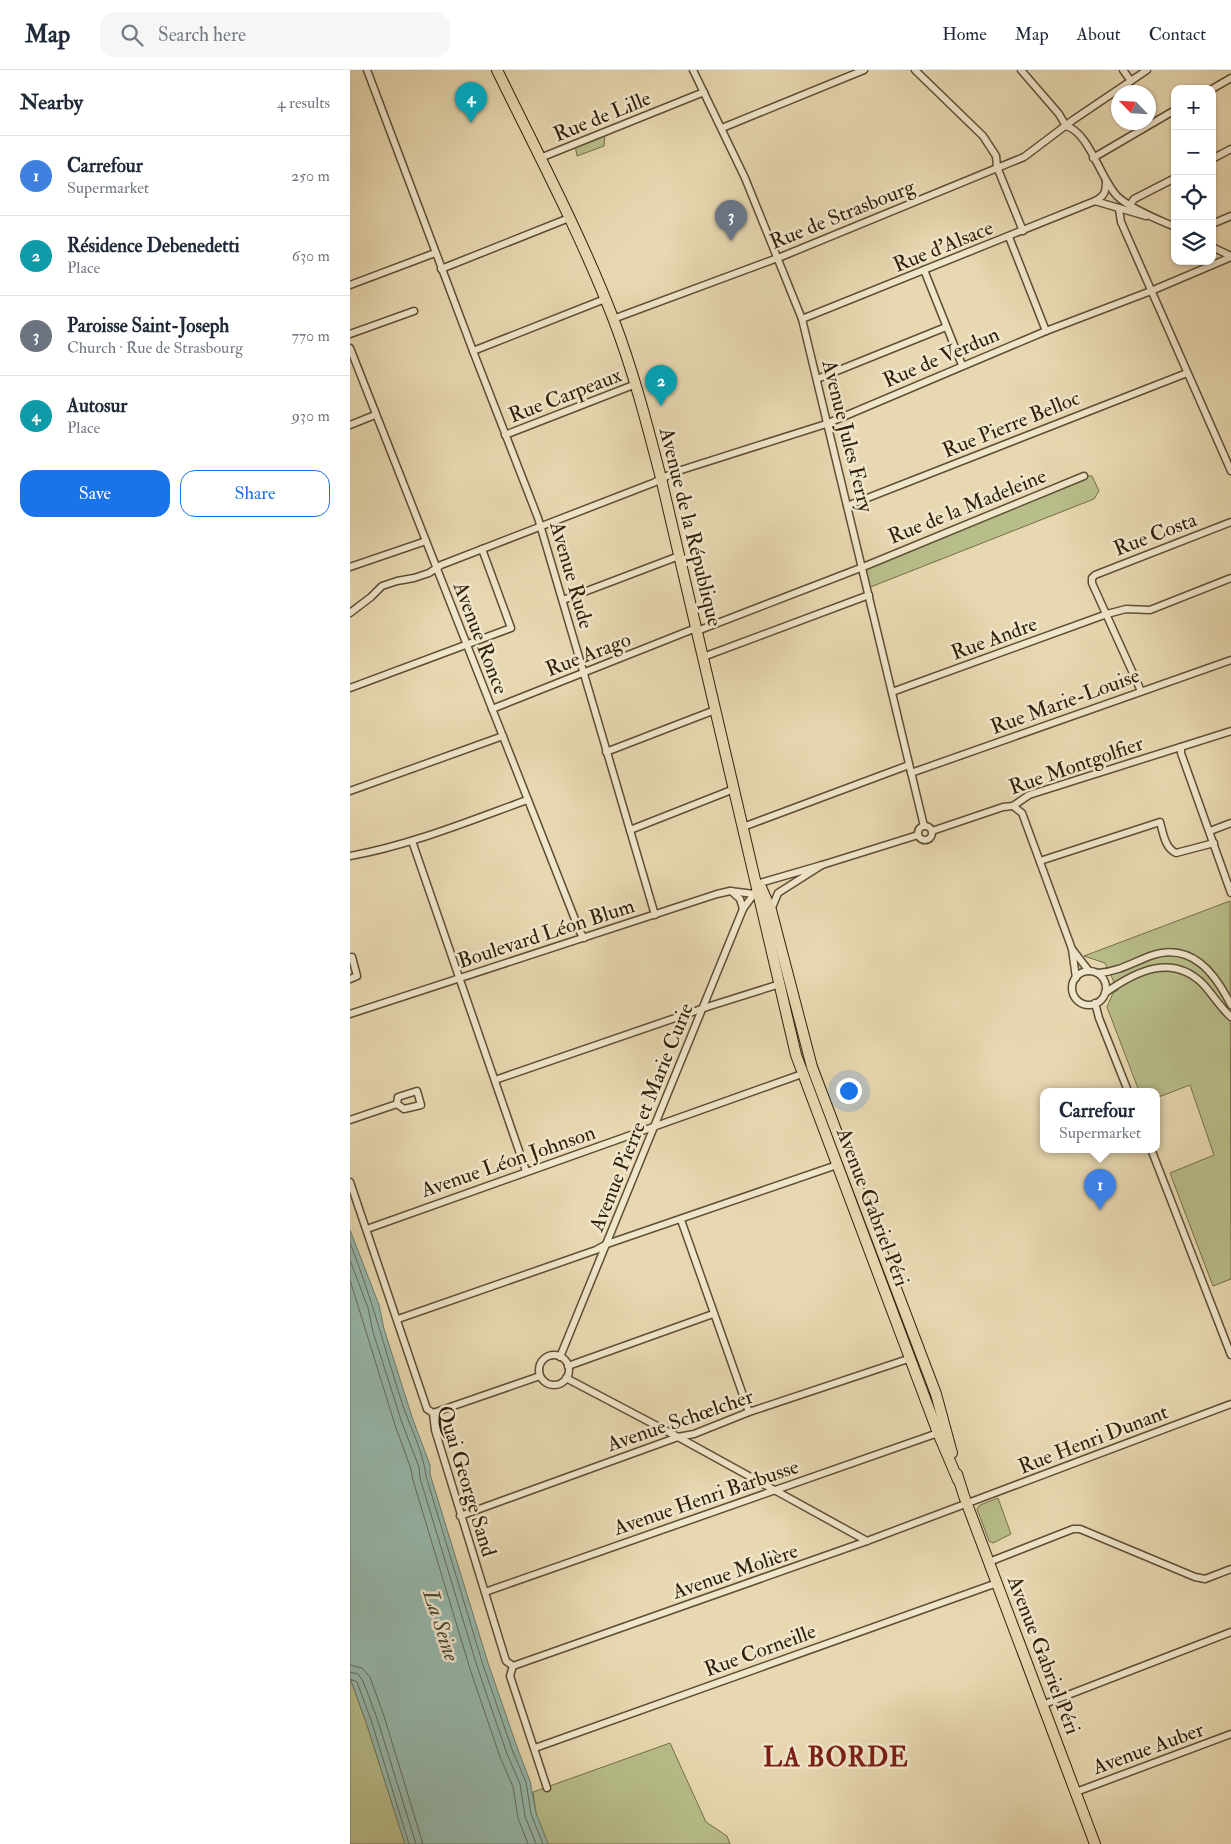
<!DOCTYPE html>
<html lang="en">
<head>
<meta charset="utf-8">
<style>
	:root { --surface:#fff; --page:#f6f6f7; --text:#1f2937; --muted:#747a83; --line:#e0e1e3; --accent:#1a73e8 }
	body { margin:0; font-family:"IM FELL Double Pica",serif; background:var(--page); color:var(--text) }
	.controls { position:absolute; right:15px; top:15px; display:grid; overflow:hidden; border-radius:10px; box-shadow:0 1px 4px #0004 }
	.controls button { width:45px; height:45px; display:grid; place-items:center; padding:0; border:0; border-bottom:1px solid var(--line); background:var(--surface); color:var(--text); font:25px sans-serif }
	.compass { position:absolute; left:761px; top:15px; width:45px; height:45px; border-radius:50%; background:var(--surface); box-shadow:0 1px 4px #0004; rotate:295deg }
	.you { position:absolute; left:498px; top:1020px; width:18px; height:18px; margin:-12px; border:4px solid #fff; border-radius:50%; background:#1a73e8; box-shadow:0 0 0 8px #1a73e833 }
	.badge { display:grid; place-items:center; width:32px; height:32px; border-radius:50%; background:var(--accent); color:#fff; font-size:16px; font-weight:700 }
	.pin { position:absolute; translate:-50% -41px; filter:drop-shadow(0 1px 2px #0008) }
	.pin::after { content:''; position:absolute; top:26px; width:18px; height:15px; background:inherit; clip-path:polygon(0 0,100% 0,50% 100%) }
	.popup { position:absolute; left:690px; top:1018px; width:120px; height:65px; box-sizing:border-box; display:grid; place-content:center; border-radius:10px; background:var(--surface); filter:drop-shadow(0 1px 4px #0005); font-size:16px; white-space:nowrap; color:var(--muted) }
	.popup b { font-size:19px; color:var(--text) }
	.popup::after { content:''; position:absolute; left:50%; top:100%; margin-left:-10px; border:10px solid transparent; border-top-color:var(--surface) }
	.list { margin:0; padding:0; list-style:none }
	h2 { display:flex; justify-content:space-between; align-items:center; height:65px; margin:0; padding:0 20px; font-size:21px }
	h2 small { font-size:16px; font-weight:400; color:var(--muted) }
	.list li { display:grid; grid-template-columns:32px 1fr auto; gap:15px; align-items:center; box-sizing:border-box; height:80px; padding:0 20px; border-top:1px solid var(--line) }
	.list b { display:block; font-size:19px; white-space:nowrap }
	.list p { margin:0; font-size:16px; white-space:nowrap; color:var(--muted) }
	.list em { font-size:16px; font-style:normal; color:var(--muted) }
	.actions { display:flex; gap:10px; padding:15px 20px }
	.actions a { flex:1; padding:11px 0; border:1px solid var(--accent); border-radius:15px; text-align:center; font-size:18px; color:var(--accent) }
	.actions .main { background:var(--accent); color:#fff }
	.icon { flex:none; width:28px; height:28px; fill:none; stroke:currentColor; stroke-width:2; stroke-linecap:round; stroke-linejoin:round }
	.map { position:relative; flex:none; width:881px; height:1774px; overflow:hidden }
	header { display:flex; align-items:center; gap:30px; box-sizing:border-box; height:70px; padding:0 25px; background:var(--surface); border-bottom:1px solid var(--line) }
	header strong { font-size:24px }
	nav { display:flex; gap:28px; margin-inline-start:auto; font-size:18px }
	.search { width:350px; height:45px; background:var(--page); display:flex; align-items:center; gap:12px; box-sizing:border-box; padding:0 18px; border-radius:15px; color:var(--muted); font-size:19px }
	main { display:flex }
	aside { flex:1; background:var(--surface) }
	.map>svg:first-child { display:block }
</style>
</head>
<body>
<header>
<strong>Map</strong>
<div class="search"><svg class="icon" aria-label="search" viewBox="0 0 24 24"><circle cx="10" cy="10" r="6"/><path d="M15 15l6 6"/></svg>Search here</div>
<nav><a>Home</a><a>Map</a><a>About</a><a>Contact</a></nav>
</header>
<main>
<aside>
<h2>Nearby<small>4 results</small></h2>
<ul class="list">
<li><span class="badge" style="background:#3f7fe0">1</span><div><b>Carrefour</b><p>Supermarket</p></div><em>250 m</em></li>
<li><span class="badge" style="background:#0f9aa8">2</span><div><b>Résidence Debenedetti</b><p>Place</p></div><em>630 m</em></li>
<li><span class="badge" style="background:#6b7280">3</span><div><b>Paroisse Saint-Joseph</b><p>Church · Rue de Strasbourg</p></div><em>770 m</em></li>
<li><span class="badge" style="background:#0f9aa8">4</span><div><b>Autosur</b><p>Place</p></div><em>930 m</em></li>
</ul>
<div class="actions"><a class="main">Save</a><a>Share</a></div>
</aside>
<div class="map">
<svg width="881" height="1774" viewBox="0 0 881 1774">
	<rect width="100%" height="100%" fill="#e8d8b1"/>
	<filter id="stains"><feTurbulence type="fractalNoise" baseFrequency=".004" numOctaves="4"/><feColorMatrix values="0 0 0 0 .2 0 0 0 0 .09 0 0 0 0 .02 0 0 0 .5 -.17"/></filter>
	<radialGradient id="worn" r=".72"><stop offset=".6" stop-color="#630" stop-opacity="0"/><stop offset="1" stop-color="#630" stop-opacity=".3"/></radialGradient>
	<g fill="#b8be8a" stroke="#746f4a">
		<polygon points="255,64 254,76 227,86 225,75"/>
		<polygon points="734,406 742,406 749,421 744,429 518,518 513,497"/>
		<polygon points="880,831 881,1209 863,1216 820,1103 864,1085 840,1015 806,1028 806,1021 789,1021 757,937 763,923 768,920 755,893 734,886"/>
		<polygon points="648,1428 661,1464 643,1473 639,1471 627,1439 630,1435"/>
		<polygon points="0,1608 16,1652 55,1774 0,1774"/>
		<polygon points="320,1673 356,1752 377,1766 380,1774 198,1774 186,1743 183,1722"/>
	</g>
	<polygon fill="#97b9ad" stroke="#6e7c6c" points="0,1160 29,1235 34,1259 63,1350 80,1395 80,1404 138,1593 168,1680 180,1711 186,1743 198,1774 55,1774 16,1652 0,1608"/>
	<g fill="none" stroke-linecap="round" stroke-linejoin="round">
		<g stroke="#646c5c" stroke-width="1">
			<path d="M0,1173C21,1225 35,1280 52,1333C60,1357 73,1381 76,1406L133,1595L163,1682L176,1712L181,1744L193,1774"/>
			<polyline points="0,1190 18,1238 23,1262 52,1353 69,1397 70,1408 127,1596 157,1684 170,1714 175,1746 186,1774"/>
			<polyline points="0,1210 45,1355 61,1399 63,1410 120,1599 150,1687 163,1717 168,1748 178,1774"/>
			<polyline points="0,1595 12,1598 20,1607 34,1646 73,1774"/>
			<polyline points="0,1602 8,1604 13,1611 27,1648 66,1774"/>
			<polyline points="0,1609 7,1612 21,1650 59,1774"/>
		</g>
		<defs>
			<g id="minor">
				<polyline points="17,0 123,281 188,448 305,845"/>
				<polyline points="343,0 395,108 452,249 574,756"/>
				<polyline points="565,0 633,66 646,86 647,97 673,161"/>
				<polyline points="671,0 709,44 716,56"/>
				<polyline points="773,0 781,11"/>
				<polyline points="862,19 881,8"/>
				<path d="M716,56C739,62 750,108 767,126C779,138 809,150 825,157"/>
				<polyline points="372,58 514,0"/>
				<polyline points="190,88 354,22"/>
				<polyline points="743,88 825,40"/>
				<polyline points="862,89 881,79"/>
				<polyline points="745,131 796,146"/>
				<polyline points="780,135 784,129 825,108"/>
				<polyline points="769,139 771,152 881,401"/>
				<polyline points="862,154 881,146"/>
				<polyline points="659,167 696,261"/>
				<polyline points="862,177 881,186"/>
				<polyline points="91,199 219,148"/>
				<polyline points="574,200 612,295"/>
				<polyline points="0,215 85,183"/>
				<polyline points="263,249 433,186 674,87 723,50 797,0"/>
				<path d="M452,249L745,131C755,126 756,121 756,111"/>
				<polyline points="0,264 64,241"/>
				<polyline points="0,278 230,862 234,868"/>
				<polyline points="123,281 255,229"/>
				<polyline points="467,309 596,257"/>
				<polyline points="0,355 25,345"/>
				<polyline points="155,365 286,314"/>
				<polyline points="497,436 837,303"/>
				<polyline points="0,497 76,471"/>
				<polyline points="213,530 329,486"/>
				<polyline points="0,543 21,527 32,516 47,511 64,508 79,503 91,495 303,413 325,402 476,354 696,261 801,221 881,187"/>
				<polyline points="347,561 513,497 734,406"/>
				<polyline points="353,587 519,525"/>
				<polyline points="0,618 161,558 132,479"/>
				<polyline points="791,621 742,513 742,508 745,505 881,452"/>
				<polyline points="542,622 757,544 776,539 800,540 881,508"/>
				<polyline points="142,639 346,558"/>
				<polyline points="831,677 831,683 881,823"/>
				<polyline points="256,682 365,640"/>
				<polyline points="561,703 881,590"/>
				<polyline points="0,721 153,666"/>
				<polyline points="663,736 672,743 722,879 726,908"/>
				<circle cx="575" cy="763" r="7"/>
				<polyline points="393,757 559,695"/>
				<polyline points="280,760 384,719"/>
				<polyline points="582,761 653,737 663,736 679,725 881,661"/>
				<polyline points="860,761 881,753"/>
				<polyline points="62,771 176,1101"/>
				<path d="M0,786C61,775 119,751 177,730"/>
				<path d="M690,791L810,752C813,763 815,778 826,783L864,773"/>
				<polyline points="472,795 568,765"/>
				<polyline points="381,821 390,829 393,839"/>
				<polyline points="722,879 739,901"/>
				<circle cx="739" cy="918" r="17"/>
				<path d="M748,903C767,902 782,893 800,886C841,871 865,903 881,935"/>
				<polyline points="0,909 7,906 2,887"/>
				<path d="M755,923C786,901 822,883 853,914C863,925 870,937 881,947"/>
				<polyline points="745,933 749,948 778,1021"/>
				<polyline points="0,944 367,824 380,821 404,824"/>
				<polyline points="145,1010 360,936 430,914"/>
				<polygon points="67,1021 71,1035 54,1039 47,1034 48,1027"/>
				<polyline points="0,1050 47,1034"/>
				<polyline points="801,1079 881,1285"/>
				<polyline points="0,1112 77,1339 83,1343 85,1360 156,1591 163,1596"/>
				<polyline points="331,1150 399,1342"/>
				<polyline points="17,1159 452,1004"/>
				<polyline points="48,1249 246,1180 257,1174 487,1095"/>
				<circle cx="204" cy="1300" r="15"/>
				<path d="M210,1287L393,839C399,830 406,823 410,813L472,795L428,823L421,840"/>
				<polyline points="218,1296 363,1244"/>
				<polyline points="216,1308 328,1367 517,1471"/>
				<polyline points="83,1343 190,1306"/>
				<polyline points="110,1446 328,1367 344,1364 399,1342 561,1288"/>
				<polyline points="639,1492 723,1459 730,1459 845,1507 855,1509 881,1499"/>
				<polyline points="135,1522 588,1363"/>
				<polyline points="163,1596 517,1471 881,1334"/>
				<polyline points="163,1596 160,1606 197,1718"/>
				<polyline points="692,1635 881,1562"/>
				<polyline points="185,1678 647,1513"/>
				<polyline points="726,1722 881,1664"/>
			</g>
			<g id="primary">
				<path d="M147,0C187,82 230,163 263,248C283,300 297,354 311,408L446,985L588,1363L608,1410"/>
				<polyline points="410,815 421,840 462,997 586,1324 602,1383"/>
				<polyline points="607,1404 614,1426 745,1774"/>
			</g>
		</defs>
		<use href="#minor" stroke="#5e4e34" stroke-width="9"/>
		<use href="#primary" stroke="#30200a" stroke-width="12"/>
		<use href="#minor" stroke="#f0e6cc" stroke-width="6"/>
		<use href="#primary" stroke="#e8d8b1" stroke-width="10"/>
	</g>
	<g text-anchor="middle" stroke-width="5" stroke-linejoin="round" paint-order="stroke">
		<g font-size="21" fill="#30200a" stroke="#f0e6cc">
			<text transform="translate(252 46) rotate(-22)" y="7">Rue de Lille</text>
			<text transform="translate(492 144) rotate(-22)" y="7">Rue de Strasbourg</text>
			<text transform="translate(593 176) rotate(-22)" y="7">Rue d'Alsace</text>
			<text transform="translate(591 287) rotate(-23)" y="7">Rue de Verdun</text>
			<text transform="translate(215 325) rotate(-21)" y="7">Rue Carpeaux</text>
			<text transform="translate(661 354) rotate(-22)" y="7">Rue Pierre Belloc</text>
			<text transform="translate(498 366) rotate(76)" y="7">Avenue Jules Ferry</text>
			<text transform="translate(617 436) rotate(-22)" y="7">Rue de la Madeleine</text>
			<text transform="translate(341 457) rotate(76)" y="7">Avenue de la République</text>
			<text transform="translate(805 464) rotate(-21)" y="7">Rue Costa</text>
			<text transform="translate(222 505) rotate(74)" y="7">Avenue Rude</text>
			<text transform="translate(131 568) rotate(69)" y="7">Avenue Ronce</text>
			<text transform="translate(644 568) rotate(-20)" y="7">Rue Andre</text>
			<text transform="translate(238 584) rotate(-21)" y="7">Rue Arago</text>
			<text transform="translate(715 631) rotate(-20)" y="7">Rue Marie-Louise</text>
			<text transform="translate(726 695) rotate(-19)" y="7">Rue Montgolfier</text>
			<text transform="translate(196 863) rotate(-18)" y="7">Boulevard Léon Blum</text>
			<text transform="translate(291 1047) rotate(-68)" y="7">Avenue Pierre et Marie Curie</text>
			<text transform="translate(158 1091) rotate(-19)" y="7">Avenue Léon Johnson</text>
			<text transform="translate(523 1137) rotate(69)" y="7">Avenue Gabriel Péri</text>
			<text transform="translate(330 1350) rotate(-19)" y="7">Avenue Schœlcher</text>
			<text transform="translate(743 1369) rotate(-21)" y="7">Rue Henri Dunant</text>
			<text transform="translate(117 1411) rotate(73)" y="7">Quai George Sand</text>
			<text transform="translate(356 1427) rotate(-19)" y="7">Avenue Henri Barbusse</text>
			<text transform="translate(385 1501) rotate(-19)" y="7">Avenue Molière</text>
			<text transform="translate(410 1580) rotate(-20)" y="7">Rue Corneille</text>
			<text transform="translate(694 1585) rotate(69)" y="7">Avenue Gabriel Péri</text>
			<text transform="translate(798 1678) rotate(-20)" y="7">Avenue Auber</text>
		</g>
		<g font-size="22" font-style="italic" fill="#4f4e3b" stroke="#f0e6cc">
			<text transform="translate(92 1555) rotate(72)" y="8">La Seine</text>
		</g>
		<g font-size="26" font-weight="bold" letter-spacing="1" fill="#7a1f14" stroke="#f0e6cc">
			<text x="486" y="1696">LA BORDE</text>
		</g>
	</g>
	<rect width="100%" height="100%" filter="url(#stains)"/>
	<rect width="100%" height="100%" fill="url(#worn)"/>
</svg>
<div class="controls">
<button>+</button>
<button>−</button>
<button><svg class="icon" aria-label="locate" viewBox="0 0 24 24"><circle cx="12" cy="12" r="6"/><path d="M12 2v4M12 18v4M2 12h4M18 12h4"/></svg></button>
<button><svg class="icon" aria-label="layers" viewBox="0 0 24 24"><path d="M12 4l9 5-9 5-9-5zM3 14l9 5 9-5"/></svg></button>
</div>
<svg class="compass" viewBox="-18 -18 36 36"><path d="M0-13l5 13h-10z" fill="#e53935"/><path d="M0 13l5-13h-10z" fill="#747a83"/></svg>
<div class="you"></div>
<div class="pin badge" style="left:750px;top:1140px;background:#3f7fe0">1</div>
<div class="popup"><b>Carrefour</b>Supermarket</div>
<div class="pin badge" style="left:311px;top:336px;background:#0f9aa8">2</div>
<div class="pin badge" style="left:381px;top:171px;background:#6b7280">3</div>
<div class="pin badge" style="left:121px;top:53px;background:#0f9aa8">4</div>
</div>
</main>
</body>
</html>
